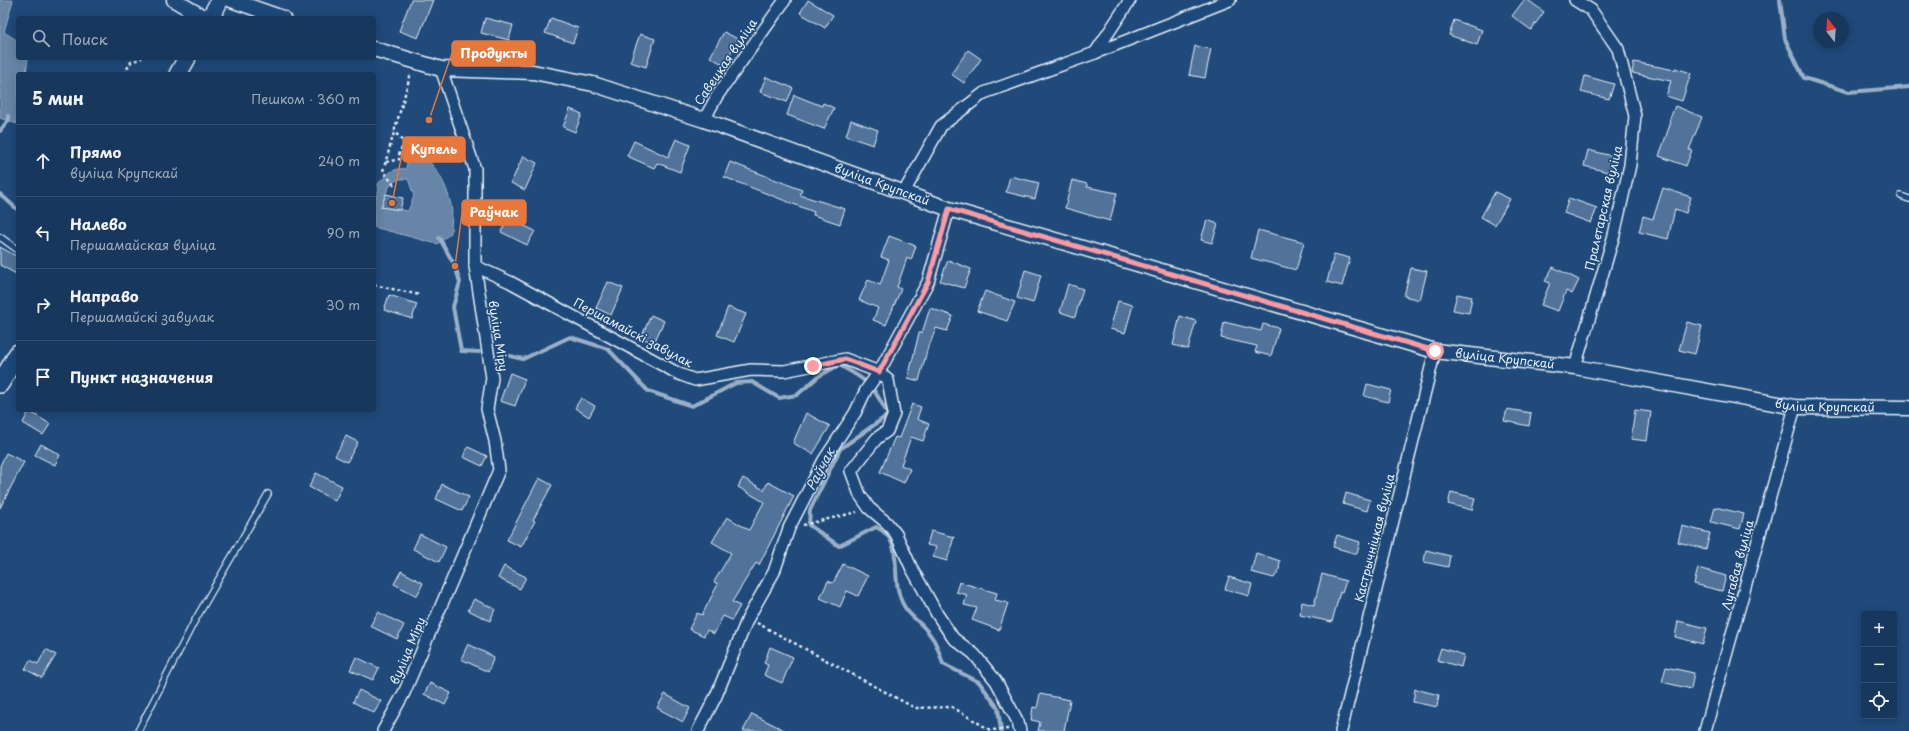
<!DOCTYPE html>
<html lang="ru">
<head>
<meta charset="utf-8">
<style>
	:root { --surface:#17385c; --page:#203f62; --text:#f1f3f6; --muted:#9eacbb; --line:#365272 }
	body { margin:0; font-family:"Playpen Sans",sans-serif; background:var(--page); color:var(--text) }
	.controls { position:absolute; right:12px; bottom:12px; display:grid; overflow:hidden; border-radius:4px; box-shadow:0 2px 10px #0003 }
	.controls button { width:36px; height:36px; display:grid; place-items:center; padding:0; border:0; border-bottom:1px solid var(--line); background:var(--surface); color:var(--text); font:20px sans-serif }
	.compass { position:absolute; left:1813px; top:12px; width:36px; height:36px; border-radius:50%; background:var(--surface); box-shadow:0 2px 10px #0003; rotate:343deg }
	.stop { position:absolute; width:12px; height:12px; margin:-9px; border:3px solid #ff9aa2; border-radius:50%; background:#fff }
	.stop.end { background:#ff9aa2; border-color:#fff; box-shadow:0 1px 4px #0008 }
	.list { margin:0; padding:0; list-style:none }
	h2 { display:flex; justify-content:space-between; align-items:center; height:52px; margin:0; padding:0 16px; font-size:17px }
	h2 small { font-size:13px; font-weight:400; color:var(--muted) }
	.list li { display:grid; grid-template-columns:26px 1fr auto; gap:12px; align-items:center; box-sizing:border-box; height:72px; padding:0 16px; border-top:1px solid var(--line) }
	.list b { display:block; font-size:15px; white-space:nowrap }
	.list p { margin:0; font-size:13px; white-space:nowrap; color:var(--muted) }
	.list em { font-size:13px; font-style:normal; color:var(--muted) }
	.icon { flex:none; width:22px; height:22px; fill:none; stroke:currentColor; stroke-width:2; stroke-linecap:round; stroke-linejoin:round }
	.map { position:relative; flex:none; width:1909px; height:731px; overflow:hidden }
	.search { position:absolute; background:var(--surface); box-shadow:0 2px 10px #0003; left:16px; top:16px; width:360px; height:44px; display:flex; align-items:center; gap:10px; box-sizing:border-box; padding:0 14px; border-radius:4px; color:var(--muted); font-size:15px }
	.panel { position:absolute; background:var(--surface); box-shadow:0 2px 10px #0003; left:16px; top:72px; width:360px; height:340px; border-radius:4px }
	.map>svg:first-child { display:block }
</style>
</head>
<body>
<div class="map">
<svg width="1909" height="731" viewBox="0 0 1909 731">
	<rect width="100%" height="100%" fill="#1f4a7a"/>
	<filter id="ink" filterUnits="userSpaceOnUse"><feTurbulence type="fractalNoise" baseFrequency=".025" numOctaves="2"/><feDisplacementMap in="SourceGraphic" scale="8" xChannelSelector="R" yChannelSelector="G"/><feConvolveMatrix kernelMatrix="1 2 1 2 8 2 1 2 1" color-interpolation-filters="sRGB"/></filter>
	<g filter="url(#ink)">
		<g fill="#6685a7" stroke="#9ab0c7" fill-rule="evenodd">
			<polygon points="0,0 13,0 4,32 18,41 18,58 28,58 26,74 18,74 17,124 0,118"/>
			<path d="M417,152C435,162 447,185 451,205C453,213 451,224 451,233L437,244L374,227V201L379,190L378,184C386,175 393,167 406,169C407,160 408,156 417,152ZM399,179H408L414,196L408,211L381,207C385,196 387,184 399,179Z"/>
		</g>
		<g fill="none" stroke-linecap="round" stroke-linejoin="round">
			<g stroke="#9ab0c7" stroke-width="4">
				<polyline points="1780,0 1785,39 1804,78 1849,92 1909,87"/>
				<polyline points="0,131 9,119 8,116"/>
				<polyline points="0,194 18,210"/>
				<polyline points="439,238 440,239 455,266 460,282 453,307 461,351 479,352"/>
				<path d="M510,356L523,359L570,337L608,349L648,391L692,406L736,383L752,382L779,398L797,395L819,376L839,365C869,381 873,385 888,415L840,449L810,510L809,525L839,546L876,527C902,539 893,567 898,589C903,616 918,617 931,636C937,643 940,655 943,664L979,682L998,708L1001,731"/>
			</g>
		</g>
		<g fill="#517399" stroke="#e8f1f8">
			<polygon points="411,0 433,0 418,38 399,31"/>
			<polygon points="808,0 833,15 825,28 800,13"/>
			<polygon points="1524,0 1528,0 1544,12 1531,30 1512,16"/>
			<polygon points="485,18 513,25 509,40 481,33"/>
			<polygon points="551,18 578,28 573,43 545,33"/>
			<polygon points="1454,20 1482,30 1477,45 1449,35"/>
			<polygon points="724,32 738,39 724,65 710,57"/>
			<polygon points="640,34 655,39 646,67 630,62"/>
			<polygon points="1195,46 1211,49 1205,78 1189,75"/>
			<polygon points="968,50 981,59 964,83 951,74"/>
			<polygon points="1634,62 1675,70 1675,68 1691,73 1682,101 1666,96 1671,81 1632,73"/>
			<polygon points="1585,76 1614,84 1609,99 1581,92"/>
			<polygon points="766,77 793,88 787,102 760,92"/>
			<polygon points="794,95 822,106 823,103 834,108 824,129 787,115"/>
			<polygon points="1675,106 1702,117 1689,150 1692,150 1686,166 1659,156 1671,122 1669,121"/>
			<polygon points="570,109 582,114 575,132 563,127"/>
			<polygon points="851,120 878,130 873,145 846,136"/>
			<polygon points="676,139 690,145 680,172 657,163 654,168 627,156 634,141 668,157"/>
			<polygon points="1588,150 1616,157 1612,173 1584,166"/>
			<polygon points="523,156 537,163 525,190 511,183"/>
			<polygon points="730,162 802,190 800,195 845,209 840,224 813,215 814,212 724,177"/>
			<polygon points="1010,176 1039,183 1035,199 1006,192"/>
			<polygon points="1072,180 1087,184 1087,187 1117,193 1110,221 1065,208"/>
			<polygon points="1663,188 1691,197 1686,213 1675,209 1668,239 1639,232 1643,216 1653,219"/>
			<polygon points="1495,192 1510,199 1495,225 1481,217"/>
			<polygon points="386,194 403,198 400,210 381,207"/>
			<polygon points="1569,198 1597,208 1591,223 1564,213"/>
			<polygon points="508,218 535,231 527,245 501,232"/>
			<polygon points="1207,220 1218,224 1212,243 1201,240"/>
			<polygon points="1258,230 1304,242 1296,270 1251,258"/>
			<polygon points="889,236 916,246 911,260 907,258 897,287 901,289 886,325 873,320 878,308 859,300 868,280 880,285 889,260 881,257"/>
			<polygon points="0,247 18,257 18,275 0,265"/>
			<polygon points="1334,254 1350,258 1342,286 1327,282"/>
			<polygon points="948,260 971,269 964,288 940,281"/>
			<polygon points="1553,267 1579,280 1572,294 1566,291 1558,311 1541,305 1550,283 1545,281"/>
			<polygon points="1411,268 1427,271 1420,300 1404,296"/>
			<polygon points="1025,270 1041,275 1033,303 1017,298"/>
			<polygon points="608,282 623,288 611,315 596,308"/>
			<polygon points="1068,284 1083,289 1075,317 1060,312"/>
			<polygon points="985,291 1015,302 1007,321 977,311"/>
			<polygon points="1457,294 1472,297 1469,313 1453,310"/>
			<polygon points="389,295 417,304 412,319 384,310"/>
			<polygon points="1118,301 1133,305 1125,333 1110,329"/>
			<polygon points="728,307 746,314 734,342 717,335"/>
			<polygon points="930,308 953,316 947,331 936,328 930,344 929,343 919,381 908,378 919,333 922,333"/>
			<polygon points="651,315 664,321 654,343 641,338"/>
			<polygon points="1180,316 1196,321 1188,349 1173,345"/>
			<polygon points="1224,322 1261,331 1263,324 1279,328 1271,356 1255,352 1257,346 1221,338"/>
			<polygon points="1687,322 1702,326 1695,354 1679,350"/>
			<polygon points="510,373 525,379 515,406 500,401"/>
			<polygon points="1367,384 1391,390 1388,402 1364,396"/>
			<polygon points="581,398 595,406 589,417 575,408"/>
			<polygon points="912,404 921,407 917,419 929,424 923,441 911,437 901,465 910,469 904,483 880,472 895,437 899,438"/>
			<polygon points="1507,409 1531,413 1529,426 1504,421"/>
			<polygon points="1635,410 1651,412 1647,441 1631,439"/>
			<polygon points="29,411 50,424 43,435 23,423"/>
			<polygon points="806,413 830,426 813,454 793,443"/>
			<polygon points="346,436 358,442 347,462 335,456"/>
			<polygon points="41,444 60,455 55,465 35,455"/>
			<polygon points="468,447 487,456 482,466 463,457"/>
			<polygon points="6,453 24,462 0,508 0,466"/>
			<polygon points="316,473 342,486 335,501 309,487"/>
			<polygon points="539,478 552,485 533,520 535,521 521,547 507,540"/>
			<polygon points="743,478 764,490 768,482 794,496 759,565 756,563 732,602 740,606 732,620 723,616 714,634 707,630 704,636 689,629 697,613 702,615 718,584 714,582 731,553 712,542 727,517 749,530 764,502 738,487"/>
			<polygon points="442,484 469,497 462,511 436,499"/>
			<polygon points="1451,492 1475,498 1472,510 1448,504"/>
			<polygon points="1346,493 1370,500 1367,511 1343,504"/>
			<polygon points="1715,507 1744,514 1740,529 1711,522"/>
			<polygon points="1682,526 1710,533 1706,549 1678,542"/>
			<polygon points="931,531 954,537 947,561 933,557 936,547 927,545"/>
			<polygon points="420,534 446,547 439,562 413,549"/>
			<polygon points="1337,535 1360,542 1357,554 1333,547"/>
			<polygon points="1426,550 1450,556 1448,567 1424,562"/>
			<polygon points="1256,553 1280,561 1279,570 1274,578 1251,572"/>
			<polygon points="843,564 868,576 858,596 847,591 840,607 820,598 828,581 833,583"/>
			<polygon points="504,566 526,577 520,589 498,578"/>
			<polygon points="1698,568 1726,576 1722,591 1694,584"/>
			<polygon points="401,571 423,583 417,596 394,584"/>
			<polygon points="1322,574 1346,581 1342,593 1340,592 1332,622 1300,615 1302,602 1314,605"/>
			<polygon points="1229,577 1252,584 1249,596 1225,589"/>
			<polygon points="959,582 997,593 995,600 1008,603 999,630 972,620 977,608 964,605 967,595 956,592"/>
			<polygon points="474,599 495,609 490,621 468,610"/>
			<polygon points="378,612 404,625 397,639 370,626"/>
			<polygon points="1678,621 1707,628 1703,644 1675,637"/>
			<polygon points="468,644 494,657 488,672 461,659"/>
			<polygon points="770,647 793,657 782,683 764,675 768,665 764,663"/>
			<polygon points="1441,648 1464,655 1461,667 1437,660"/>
			<polygon points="46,649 56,655 42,678 25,669 30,660 38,664"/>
			<polygon points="356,657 379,668 373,680 350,670"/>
			<polygon points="1666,667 1694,673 1691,689 1662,682"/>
			<polygon points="430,683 451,693 445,705 424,694"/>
			<polygon points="1415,689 1439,695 1437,707 1413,702"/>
			<polygon points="359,690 381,701 374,713 353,702"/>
			<polygon points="665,694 690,708 683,722 657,708"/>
			<polygon points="1040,694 1070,700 1064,731 1038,731 1040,722 1031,720 1033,707 1037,708"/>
			<polygon points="752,714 786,731 743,731"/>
		</g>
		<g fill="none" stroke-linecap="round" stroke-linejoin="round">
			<defs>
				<g id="service">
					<polyline points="1901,196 1909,199"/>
					<polyline points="0,237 18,250"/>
					<polyline points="138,731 194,622 268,494"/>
				</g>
				<g id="minor">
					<polyline points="1575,0 1591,10 1618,49 1635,116 1630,165 1614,235 1575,367"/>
					<polyline points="1095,53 1130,0"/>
					<polyline points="704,120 717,96 785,0"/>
					<polyline points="904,192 941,126 984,93 1095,53 1230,0"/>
					<polyline points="475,266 510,282 679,374 695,380 751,370 784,371 845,359 879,372 888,380 894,414 887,431 877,438 851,471 860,495 869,508 887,523 896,534 911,567 937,614 953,638 974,654 996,681 1018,722 1020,731"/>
					<polyline points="383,731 404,693 499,470 495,441 487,409 492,378 475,266 475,169 441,69"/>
					<polyline points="698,731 716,696 748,618 774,572 789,528 824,460 855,413 866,390 879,372 928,282 949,209"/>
					<polyline points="1341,731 1435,351"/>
					<polyline points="1705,731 1795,407"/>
				</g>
				<g id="tertiary">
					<polyline points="174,0 205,18"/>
					<polyline points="231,0 283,18"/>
					<path id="s1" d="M374,49L441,69L533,72L593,84L704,120L949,209L1435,351L1575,367L1795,407L1909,408"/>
				</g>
				<g id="primary">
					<polyline points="210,18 220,0"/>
					<polyline points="178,74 187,58"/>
					<polyline points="0,384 18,353"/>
				</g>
			</defs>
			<use href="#service" stroke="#e8f1f8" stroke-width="8"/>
			<use href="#minor" stroke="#e8f1f8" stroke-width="14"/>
			<use href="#tertiary" stroke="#e8f1f8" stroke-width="17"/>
			<use href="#primary" stroke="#e8f1f8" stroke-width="20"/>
			<g stroke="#e8f1f8" stroke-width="2.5" stroke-dasharray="3 3" stroke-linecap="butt">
				<polyline points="124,74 131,62 142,58"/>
				<polyline points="386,162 400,159 399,152 405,144 394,131"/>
				<polyline points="394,185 383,171 411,73"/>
				<polyline points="374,285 420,295"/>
				<polyline points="803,525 857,512"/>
				<polyline points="757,623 915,708 952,707 990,730 1009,729"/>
			</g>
			<use href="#service" stroke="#1f4a7a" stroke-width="5.5"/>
			<use href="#minor" stroke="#1f4a7a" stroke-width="11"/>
			<use href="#tertiary" stroke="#1f4a7a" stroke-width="14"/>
			<use href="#primary" stroke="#1f4a7a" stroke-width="17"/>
		</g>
	</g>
	<g fill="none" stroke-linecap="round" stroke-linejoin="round" filter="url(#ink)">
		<polyline stroke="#ff9aa2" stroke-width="5" points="813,366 845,359 879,372 928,282 949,209 1435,351"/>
	</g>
	<g text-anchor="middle" stroke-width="3" stroke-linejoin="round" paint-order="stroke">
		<g font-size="12" fill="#e8f1f8" stroke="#1f4a7a">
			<text transform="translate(726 62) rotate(-56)" y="4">Савецкая вуліца</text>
			<text dy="4" stroke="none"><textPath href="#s1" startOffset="529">вуліца Крупскай</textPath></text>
			<text transform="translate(1604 208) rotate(-77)" y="4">Пралетарская вуліца</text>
			<text transform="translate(633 333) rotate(28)" y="4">Першамайскі завулак</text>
			<text transform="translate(498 336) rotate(81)" y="4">вуліца Міру</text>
			<text dy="4" stroke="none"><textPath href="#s1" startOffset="1177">вуліца Крупскай</textPath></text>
			<text dy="4" stroke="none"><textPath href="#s1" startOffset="1501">вуліца Крупскай</textPath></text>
			<text transform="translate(1375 538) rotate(-76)" y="4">Кастрычніцкая вуліца</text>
			<text transform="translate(1738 565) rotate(-75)" y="4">Лугавая вуліца</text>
			<text transform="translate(408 651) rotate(-67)" y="4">вуліца Міру</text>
		</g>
		<g font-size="13" font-style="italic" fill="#d4e1ec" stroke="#1f4a7a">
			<text transform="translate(820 469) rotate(-62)" y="5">Раўчак</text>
		</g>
	</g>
	<path fill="none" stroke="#e8773b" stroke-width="1.5" d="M429 120L452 53M392 203L403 149M455 266L462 213"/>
	<g fill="#e8773b" stroke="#1f4a7a" stroke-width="1.5">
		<circle cx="429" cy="120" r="4"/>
		<circle cx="392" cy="203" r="4"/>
		<circle cx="455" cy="266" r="4"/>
	</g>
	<g fill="#e8773b" stroke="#e8773b" stroke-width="1.5">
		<rect x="452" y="41" width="83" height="25" rx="4"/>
		<rect x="403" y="137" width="62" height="25" rx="4"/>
		<rect x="462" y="200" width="64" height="25" rx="4"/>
	</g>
	<g font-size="13" text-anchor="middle" font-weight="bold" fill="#fff">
		<text x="494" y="58">Продукты</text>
		<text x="434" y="154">Купель</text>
		<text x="494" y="217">Раўчак</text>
	</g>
</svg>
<div class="controls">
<button>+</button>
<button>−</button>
<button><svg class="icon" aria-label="locate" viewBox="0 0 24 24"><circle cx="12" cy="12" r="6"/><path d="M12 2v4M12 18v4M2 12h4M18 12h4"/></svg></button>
</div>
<svg class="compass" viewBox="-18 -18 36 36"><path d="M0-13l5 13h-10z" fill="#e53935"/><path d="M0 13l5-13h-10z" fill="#9eacbb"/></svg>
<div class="stop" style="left:1435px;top:351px"></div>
<div class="stop end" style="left:813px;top:366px"></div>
<div class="search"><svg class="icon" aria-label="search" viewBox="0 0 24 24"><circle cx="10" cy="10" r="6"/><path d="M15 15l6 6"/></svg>Поиск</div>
<section class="panel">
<h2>5 мин<small>Пешком · 360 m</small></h2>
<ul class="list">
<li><svg class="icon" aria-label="ahead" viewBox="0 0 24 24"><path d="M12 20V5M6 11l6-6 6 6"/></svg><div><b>Прямо</b><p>вуліца Крупскай</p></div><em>240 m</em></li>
<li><svg class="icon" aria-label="left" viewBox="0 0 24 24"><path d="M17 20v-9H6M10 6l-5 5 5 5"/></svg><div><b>Налево</b><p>Першамайская вуліца</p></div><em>90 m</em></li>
<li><svg class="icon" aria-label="right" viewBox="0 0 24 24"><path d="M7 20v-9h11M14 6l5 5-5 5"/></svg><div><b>Направо</b><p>Першамайскі завулак</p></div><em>30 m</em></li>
<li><svg class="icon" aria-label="arrive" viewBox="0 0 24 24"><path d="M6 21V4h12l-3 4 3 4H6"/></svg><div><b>Пункт назначения</b></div></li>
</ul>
</section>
</div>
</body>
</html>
